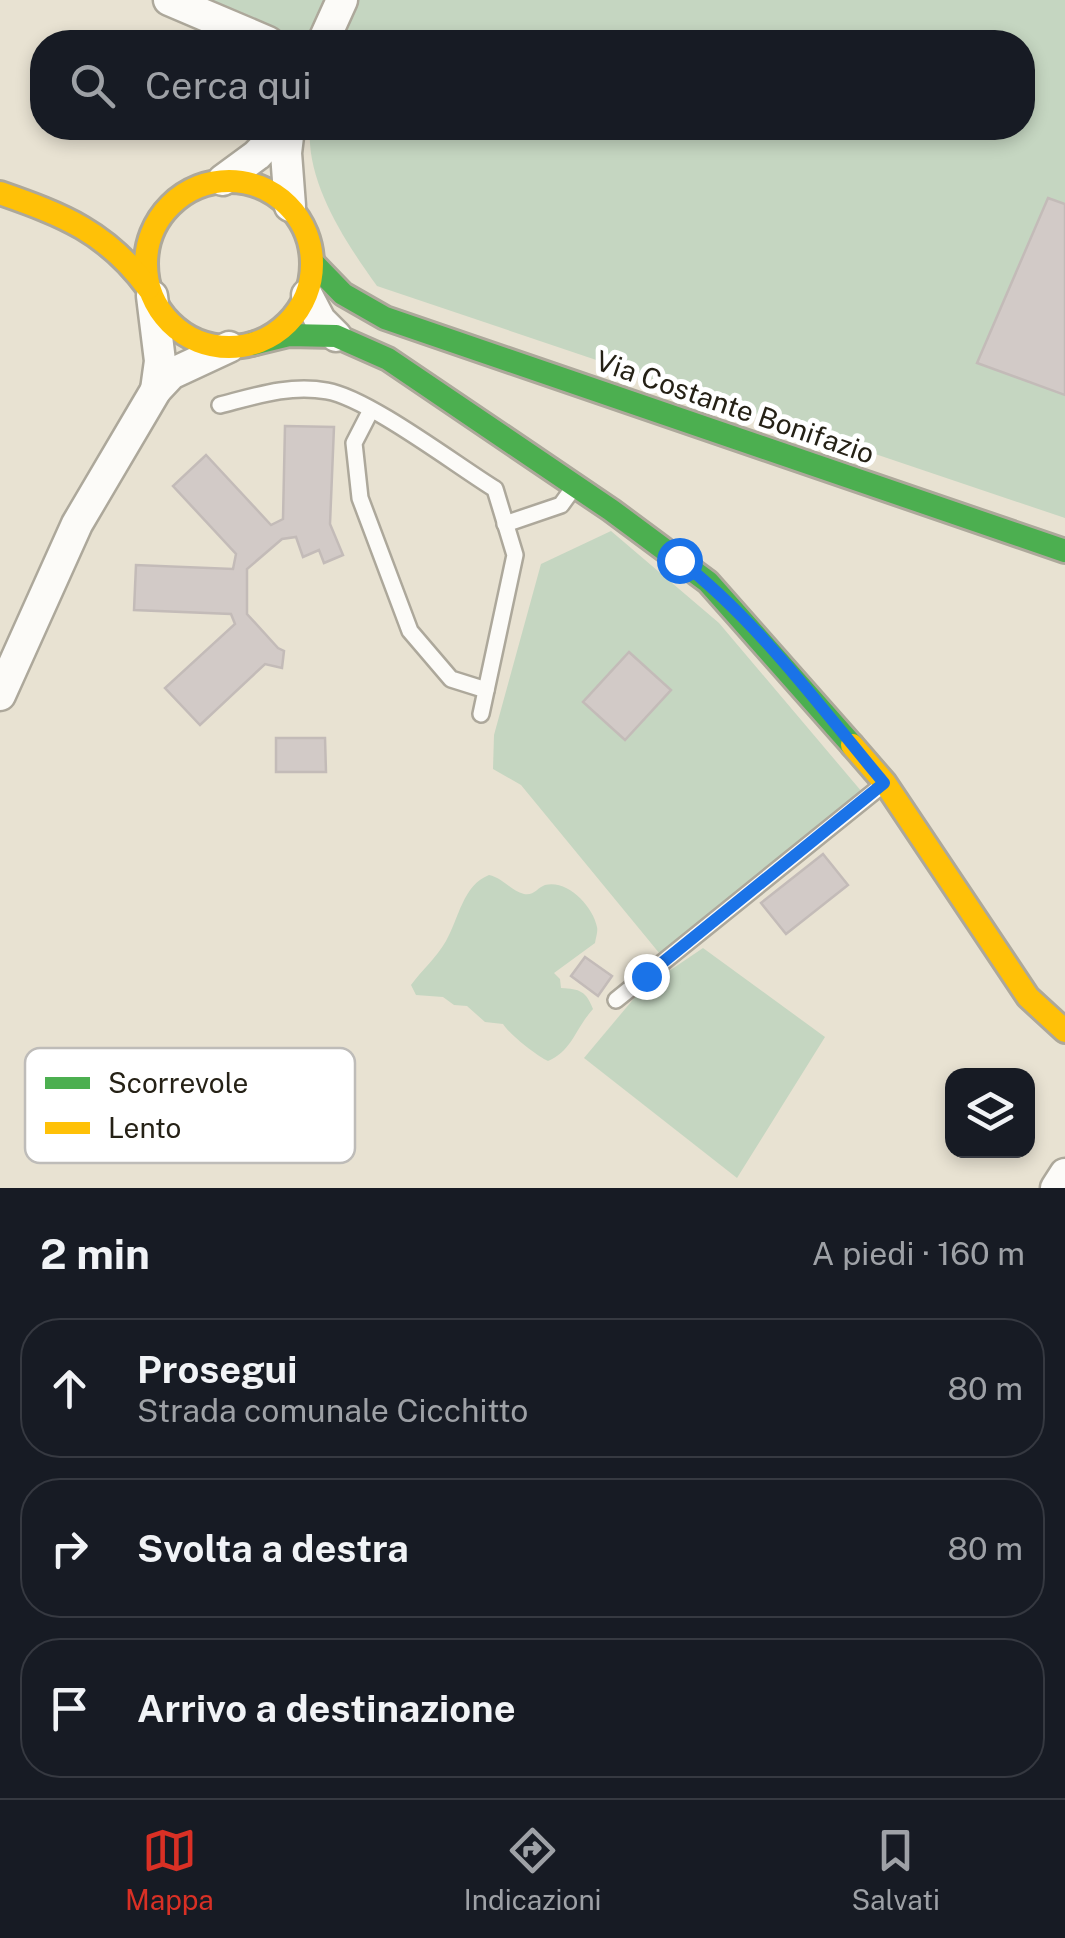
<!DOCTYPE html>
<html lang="it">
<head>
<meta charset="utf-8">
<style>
	:root { --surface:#171b24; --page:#242831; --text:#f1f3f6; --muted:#9ea1a6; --line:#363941; --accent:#d93025 }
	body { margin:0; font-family:"Public Sans",sans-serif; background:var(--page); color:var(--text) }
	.controls { position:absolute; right:30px; bottom:30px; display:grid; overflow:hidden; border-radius:20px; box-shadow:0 5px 15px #0003 }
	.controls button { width:90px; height:90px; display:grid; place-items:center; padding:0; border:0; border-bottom:2px solid var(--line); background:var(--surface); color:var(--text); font:50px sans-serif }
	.stop { position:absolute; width:30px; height:30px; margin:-22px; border:8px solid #1a73e8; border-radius:50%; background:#fff }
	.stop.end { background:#1a73e8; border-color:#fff; box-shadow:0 2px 10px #0008 }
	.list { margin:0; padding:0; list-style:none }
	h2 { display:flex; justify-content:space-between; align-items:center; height:130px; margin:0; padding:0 40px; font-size:42px }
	h2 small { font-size:32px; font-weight:400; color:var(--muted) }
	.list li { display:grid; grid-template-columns:65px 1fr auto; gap:30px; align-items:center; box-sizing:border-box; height:140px; margin:0 20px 20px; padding:0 20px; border:2px solid var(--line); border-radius:40px }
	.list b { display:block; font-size:38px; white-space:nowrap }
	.list p { margin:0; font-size:32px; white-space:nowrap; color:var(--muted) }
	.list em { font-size:32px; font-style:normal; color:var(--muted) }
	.icon { flex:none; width:55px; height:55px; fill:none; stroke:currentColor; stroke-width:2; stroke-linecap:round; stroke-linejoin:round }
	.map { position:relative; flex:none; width:1065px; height:1188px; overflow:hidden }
	.search { position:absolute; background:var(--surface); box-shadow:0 5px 15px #0003; left:30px; right:30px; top:30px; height:110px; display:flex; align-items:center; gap:25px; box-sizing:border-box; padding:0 35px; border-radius:40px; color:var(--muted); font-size:38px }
	.sheet { height:610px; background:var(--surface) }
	nav { display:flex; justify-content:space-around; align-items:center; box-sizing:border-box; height:140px; border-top:2px solid var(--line); background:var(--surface); font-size:28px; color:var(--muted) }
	nav a { display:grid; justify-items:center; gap:5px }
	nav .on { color:var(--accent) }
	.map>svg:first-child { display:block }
</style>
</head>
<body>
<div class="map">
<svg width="1065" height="1188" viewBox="0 0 1065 1188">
	<rect width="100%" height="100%" fill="#e8e2d2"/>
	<g fill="#c5d6c1">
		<path d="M159,0H1065V518L377,286C346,243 306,183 310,128H1022V42H265Z"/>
		<polygon points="611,531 719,623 862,792 660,954 521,785 493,769 494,735 541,564"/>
		<path d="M489,875C503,878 511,891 524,894C534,896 537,888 545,885C567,879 593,906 597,927C598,932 596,937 595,943L554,973L560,979L561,988C580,989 586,991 593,1009C575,1029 572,1051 548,1061C537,1056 509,1034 503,1024L485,1022L467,1006L454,1005L443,997L416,995L411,985C422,970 437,957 446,941C459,918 463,885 489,875Z"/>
		<polygon points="703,948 825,1037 737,1178 584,1058 641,990"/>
	</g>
	<g fill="#d2cac7" stroke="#c3bbb8" stroke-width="2.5">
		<polygon points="1048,198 1065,204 1065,395 977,363"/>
		<polygon points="285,426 334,427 330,524 343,555 324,563 319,550 303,557 296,537 282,539 247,569 247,614 278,648 284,651 282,668 265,664 200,725 165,688 235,624 231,614 134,610 136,565 233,569 236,554 173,486 206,455 271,525 283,519"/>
		<polygon points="629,652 671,690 625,740 583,702"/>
		<polygon points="276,738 325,738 326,772 276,772"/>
		<polygon points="823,854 848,885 786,934 761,903"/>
		<polygon points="585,957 612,976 598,996 571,976"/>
	</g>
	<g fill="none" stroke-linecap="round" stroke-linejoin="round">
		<defs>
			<g id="lane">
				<path d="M220,405C255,396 290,384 327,391C368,398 456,465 495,489L515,555L481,714"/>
				<polyline points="371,410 354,443 360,498 410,631 451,679 486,690"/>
				<polyline points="505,524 561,505 574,487"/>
				<polyline points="616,1000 885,783"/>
			</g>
			<g id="street">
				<polyline points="169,0 268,42"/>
				<polyline points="323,42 342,0"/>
				<polyline points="289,128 286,153 290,206"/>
				<polyline points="223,180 257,155 283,128"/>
				<polyline points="307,295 320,320 336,336"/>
				<polyline points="152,296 160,361 156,390"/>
				<polyline points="0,695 77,524 156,390 171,374 229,347"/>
				<polyline points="1056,1188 1065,1174"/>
			</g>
			<g id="fast">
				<polyline points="313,263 343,294 385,318 1065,551"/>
				<polyline points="252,344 289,335 336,336 388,359 611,510 708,582 852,745"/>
			</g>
			<g id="slow">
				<circle cx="229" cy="264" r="83"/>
				<path d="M0,193C63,215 107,232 148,288"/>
				<polyline points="852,745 885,783 1028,997 1065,1031"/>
			</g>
		</defs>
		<use href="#lane" stroke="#ada89b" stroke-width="20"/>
		<use href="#street" stroke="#ada89b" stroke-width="35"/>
		<use href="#fast" stroke="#ada89b" stroke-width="28"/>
		<use href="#slow" stroke="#ada89b" stroke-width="28"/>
		<use href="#lane" stroke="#fcfbf8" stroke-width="15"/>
		<use href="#street" stroke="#fcfbf8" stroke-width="30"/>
		<use href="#fast" stroke="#4caf50" stroke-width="22"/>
		<use href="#slow" stroke="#ffc107" stroke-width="22"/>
	</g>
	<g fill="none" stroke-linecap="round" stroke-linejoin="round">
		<path stroke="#1a73e8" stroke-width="12" d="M646,976L884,783C820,707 758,621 679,560"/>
	</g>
	<g text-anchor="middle" stroke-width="10" stroke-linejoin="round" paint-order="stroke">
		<g font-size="28" fill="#252116" stroke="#fff">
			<text transform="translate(735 407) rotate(19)" y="10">Via Costante Bonifazio</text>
		</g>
	</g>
	<rect x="25" y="1048" width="330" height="115" rx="15" fill="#fff" stroke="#bebcb9" stroke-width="2.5"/>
	<rect x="45" y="1077" width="45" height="12" fill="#4caf50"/>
	<rect x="45" y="1122" width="45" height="12" fill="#ffc107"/>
	<g font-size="28" fill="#252116">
		<text x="108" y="1093">Scorrevole</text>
		<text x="108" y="1138">Lento</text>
	</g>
</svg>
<div class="controls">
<button><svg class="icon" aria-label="layers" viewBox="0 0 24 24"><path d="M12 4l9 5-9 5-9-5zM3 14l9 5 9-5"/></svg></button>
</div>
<div class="stop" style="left:679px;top:560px"></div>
<div class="stop end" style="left:646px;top:976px"></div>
<div class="search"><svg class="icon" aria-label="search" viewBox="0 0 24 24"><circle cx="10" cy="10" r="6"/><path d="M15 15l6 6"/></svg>Cerca qui</div>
</div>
<section class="sheet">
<h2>2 min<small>A piedi · 160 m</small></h2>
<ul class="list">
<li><svg class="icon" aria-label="ahead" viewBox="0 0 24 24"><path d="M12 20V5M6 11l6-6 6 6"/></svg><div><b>Prosegui</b><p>Strada comunale Cicchitto</p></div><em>80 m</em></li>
<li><svg class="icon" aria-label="right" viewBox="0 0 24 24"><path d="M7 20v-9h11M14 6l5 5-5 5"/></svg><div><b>Svolta a destra</b></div><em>80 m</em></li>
<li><svg class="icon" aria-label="arrive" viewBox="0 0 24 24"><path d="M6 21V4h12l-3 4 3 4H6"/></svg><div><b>Arrivo a destinazione</b></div></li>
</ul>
</section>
<nav>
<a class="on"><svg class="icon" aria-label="map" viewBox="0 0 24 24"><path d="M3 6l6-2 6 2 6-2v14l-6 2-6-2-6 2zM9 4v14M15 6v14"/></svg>Mappa</a>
<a><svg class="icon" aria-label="directions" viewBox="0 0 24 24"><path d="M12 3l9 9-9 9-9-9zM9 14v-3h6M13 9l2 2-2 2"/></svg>Indicazioni</a>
<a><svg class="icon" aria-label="saved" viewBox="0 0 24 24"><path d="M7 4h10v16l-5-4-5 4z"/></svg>Salvati</a>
</nav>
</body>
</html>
